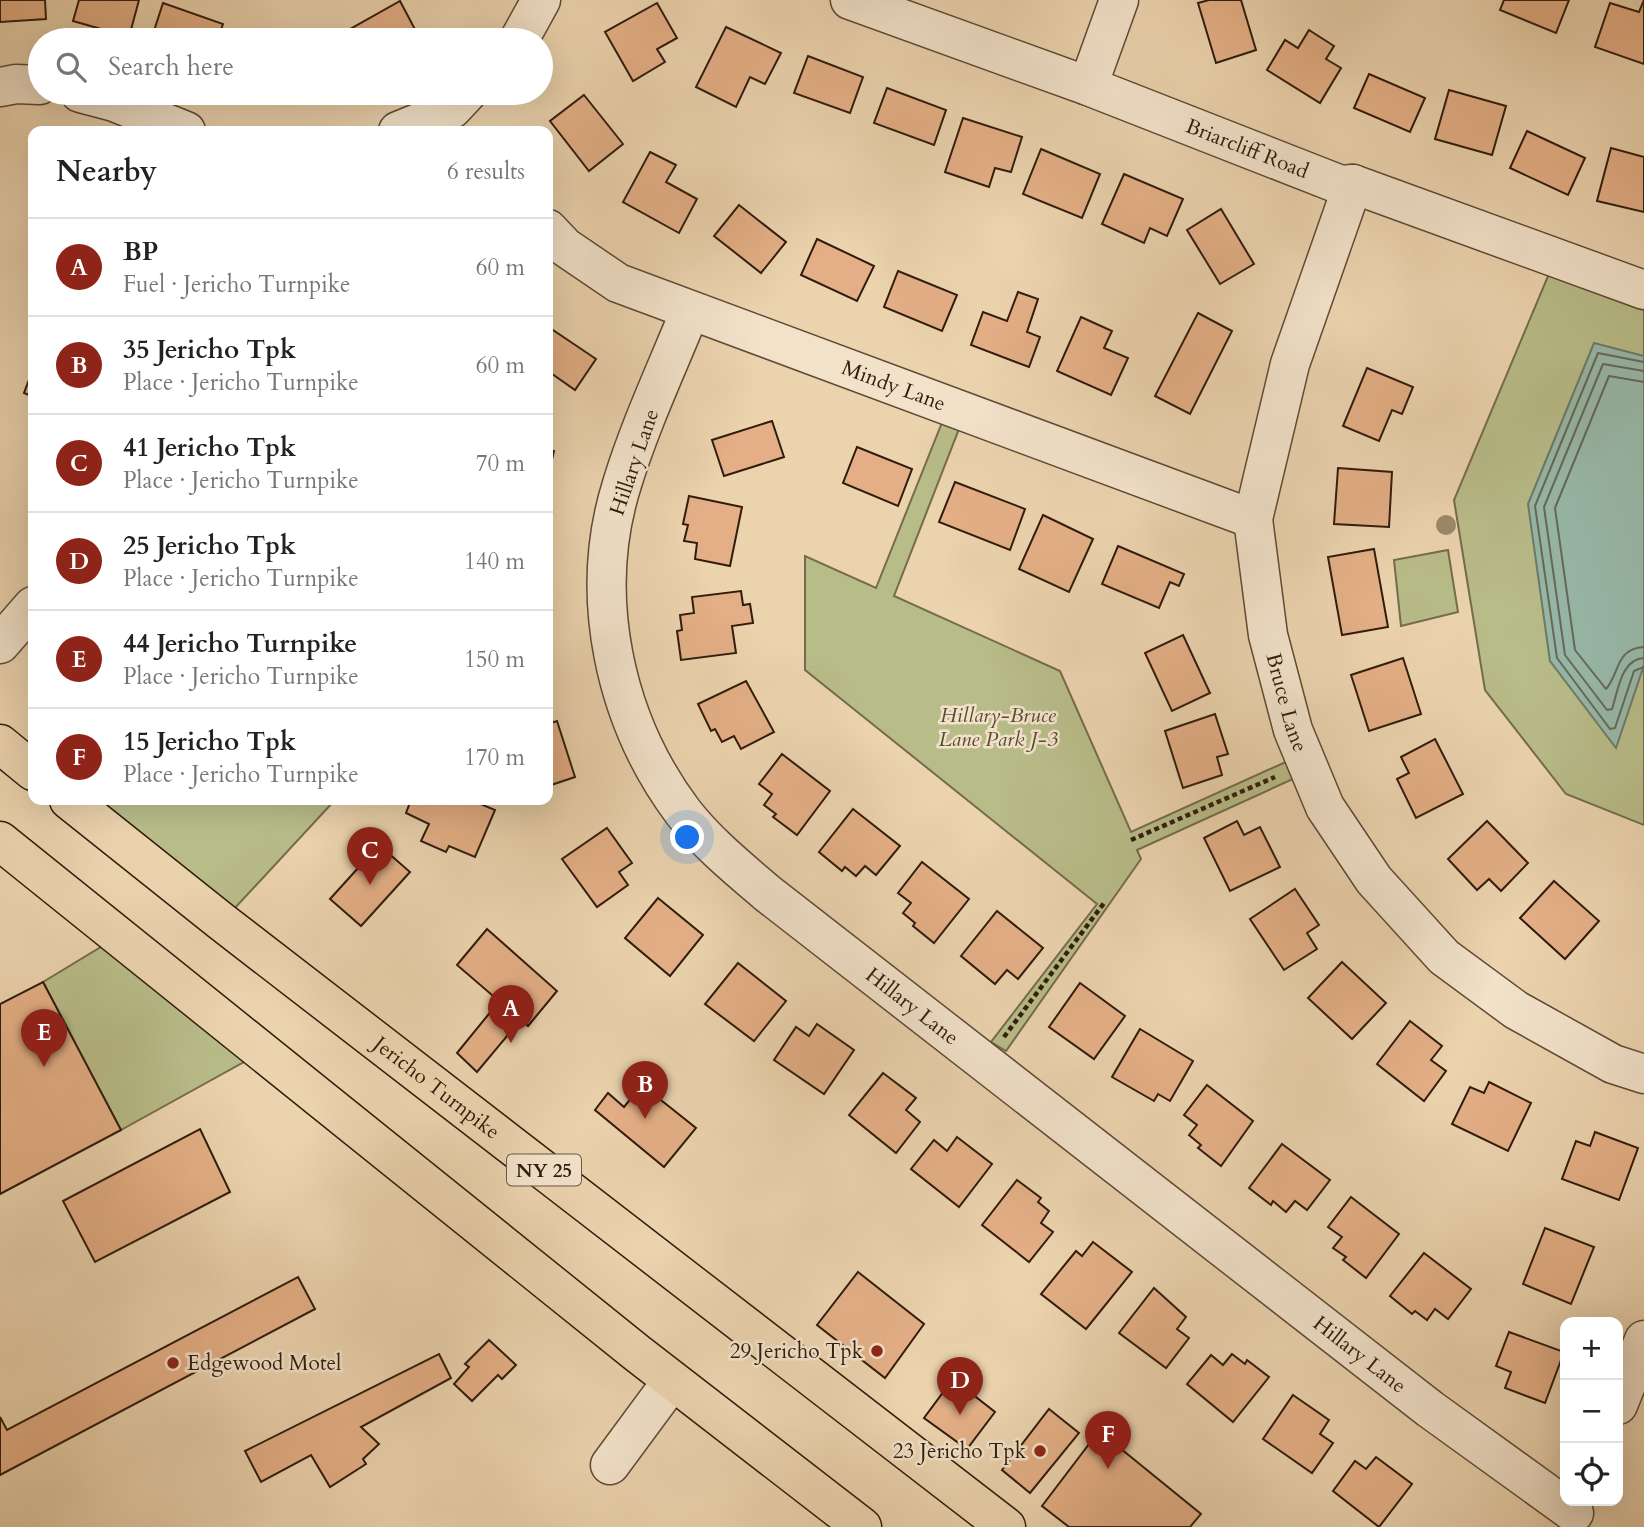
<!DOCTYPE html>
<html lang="en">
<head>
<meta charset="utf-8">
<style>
	:root { --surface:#fff; --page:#f2f2f2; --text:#222; --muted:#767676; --line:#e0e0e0; --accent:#8f2418 }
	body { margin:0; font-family:Cardo,serif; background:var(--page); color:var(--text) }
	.controls { position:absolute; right:21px; bottom:21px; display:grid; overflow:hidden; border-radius:14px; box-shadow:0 7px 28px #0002 }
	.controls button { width:63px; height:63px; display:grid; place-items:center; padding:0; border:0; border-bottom:2px solid var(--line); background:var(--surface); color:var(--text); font:35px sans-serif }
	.you { position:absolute; left:688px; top:838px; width:24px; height:24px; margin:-18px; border:5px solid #fff; border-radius:50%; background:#1a73e8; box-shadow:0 0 0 10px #1a73e833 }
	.badge { display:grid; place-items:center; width:46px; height:46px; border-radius:50%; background:var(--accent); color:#fff; font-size:23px; font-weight:700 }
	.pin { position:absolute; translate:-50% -58px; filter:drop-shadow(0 2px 4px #0008) }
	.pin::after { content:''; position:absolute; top:37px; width:24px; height:21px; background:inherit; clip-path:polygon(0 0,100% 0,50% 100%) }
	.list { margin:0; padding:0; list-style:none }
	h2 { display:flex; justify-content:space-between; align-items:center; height:91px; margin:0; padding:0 28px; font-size:30px }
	h2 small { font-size:23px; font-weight:400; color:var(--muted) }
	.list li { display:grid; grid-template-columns:46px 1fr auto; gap:21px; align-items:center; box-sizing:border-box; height:98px; padding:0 28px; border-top:2px solid var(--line) }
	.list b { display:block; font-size:26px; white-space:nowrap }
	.list p { margin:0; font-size:23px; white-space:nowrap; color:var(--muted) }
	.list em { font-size:23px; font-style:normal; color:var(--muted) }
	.icon { flex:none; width:38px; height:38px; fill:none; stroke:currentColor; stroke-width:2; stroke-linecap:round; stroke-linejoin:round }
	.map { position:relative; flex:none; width:1644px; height:1527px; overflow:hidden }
	.search { position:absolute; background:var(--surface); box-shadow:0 7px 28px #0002; left:28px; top:28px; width:525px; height:77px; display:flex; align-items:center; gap:18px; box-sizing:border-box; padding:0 24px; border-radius:38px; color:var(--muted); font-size:26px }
	.panel { position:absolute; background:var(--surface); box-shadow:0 7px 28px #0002; left:28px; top:126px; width:525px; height:679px; border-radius:14px }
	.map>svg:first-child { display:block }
</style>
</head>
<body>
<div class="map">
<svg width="1644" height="1527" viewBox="0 0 1644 1527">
	<rect width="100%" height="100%" fill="#ebd3ae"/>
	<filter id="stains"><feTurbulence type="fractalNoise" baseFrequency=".00286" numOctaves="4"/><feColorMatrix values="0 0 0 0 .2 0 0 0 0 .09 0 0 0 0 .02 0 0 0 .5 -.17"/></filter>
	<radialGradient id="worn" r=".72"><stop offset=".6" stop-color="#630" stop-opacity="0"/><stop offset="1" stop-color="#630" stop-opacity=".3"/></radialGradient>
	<g fill="#b8bc89" stroke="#746c4b" stroke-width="2">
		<polygon points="1556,257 1644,290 1644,825 1566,794 1485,690 1454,500"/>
		<polygon points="947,410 964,416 894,596 1060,671 1131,832 1299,756 1304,774 1137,850 1141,859 1006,1051 991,1042 1097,904 805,670 805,556 876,588"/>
		<polygon points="1448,550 1458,612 1401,626 1394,560"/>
		<polygon points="69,800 335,800 222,922"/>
		<polygon points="119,936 262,1052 121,1130 43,982"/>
	</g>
	<polygon fill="#98b8a8" stroke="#6e7a6a" stroke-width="2" points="1594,343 1644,356 1644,665 1616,748 1550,661 1528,504"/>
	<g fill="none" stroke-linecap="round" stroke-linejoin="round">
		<g stroke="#646a5a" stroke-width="2">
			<polyline points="1644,362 1598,353 1535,506 1557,658 1610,729 1615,728 1634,671 1644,667"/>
			<path d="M1644,371L1603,364L1544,507L1565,655L1607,710L1612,709C1618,691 1621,659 1644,658"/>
			<path d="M1644,382L1609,376L1555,508L1575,650L1606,689C1620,673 1615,649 1644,647"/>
		</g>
	</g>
	<g fill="#e4af86" stroke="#301c0d" stroke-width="2">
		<polygon points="0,0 45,0 46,19 0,22"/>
		<polygon points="79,0 139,0 129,37 73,21"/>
		<polygon points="1209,0 1241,0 1256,50 1216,63 1198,3"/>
		<polygon points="1504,0 1569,0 1556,33 1500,10"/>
		<polygon points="1644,0 1644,64 1595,47 1610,3 1639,12"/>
		<polygon points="400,1 418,35 409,40 349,40 345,32"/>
		<polygon points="163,3 223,24 217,40 151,40"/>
		<polygon points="657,3 677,38 657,49 665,62 633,81 605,32"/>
		<polygon points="726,27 781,53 765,84 750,77 736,107 696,87"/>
		<polygon points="1309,30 1334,46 1326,59 1341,68 1320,103 1267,70 1285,40 1298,48"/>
		<polygon points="322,33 322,40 262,40 262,34"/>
		<polygon points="808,56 863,77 850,113 794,93"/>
		<polygon points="1369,74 1425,98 1410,132 1354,108"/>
		<polygon points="887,88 946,110 934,145 874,123"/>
		<polygon points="1449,90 1506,106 1492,155 1435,139"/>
		<polygon points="584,95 623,144 589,171 550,121"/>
		<polygon points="963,118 1022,137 1011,172 995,168 989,187 945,172"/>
		<polygon points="1527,131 1585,158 1568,195 1510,168"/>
		<polygon points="1611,148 1644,157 1644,212 1597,201"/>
		<polygon points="1041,149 1100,174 1082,218 1023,194"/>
		<polygon points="650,152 676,165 666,182 697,199 679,233 623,202"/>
		<polygon points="1124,174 1183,199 1167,236 1150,228 1144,243 1102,224"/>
		<polygon points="739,205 786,242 761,273 714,236"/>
		<polygon points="1221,209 1254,264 1220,284 1187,230"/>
		<polygon points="817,239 874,266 857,301 801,275"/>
		<polygon points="898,271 957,295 942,331 884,307"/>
		<polygon points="1018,292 1038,299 1027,332 1040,337 1029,367 971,345 983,312 1007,321"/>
		<polygon points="1198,313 1232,331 1190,414 1155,396"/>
		<polygon points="1081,317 1112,331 1104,348 1128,358 1111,395 1057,371"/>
		<polygon points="550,328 596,359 575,390 548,371"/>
		<polygon points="1367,368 1413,387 1402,414 1392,410 1379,441 1343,426"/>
		<polygon points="33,369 33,397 24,393"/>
		<polygon points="772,421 784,457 724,476 712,440"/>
		<polygon points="857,447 912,469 898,506 843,483"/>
		<polygon points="548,450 554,451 548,476"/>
		<polygon points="1338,468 1392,472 1389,527 1334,524"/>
		<polygon points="955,482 1025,509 1010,550 939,522"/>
		<polygon points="689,496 742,507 730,566 695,559 697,543 684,541 688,525 683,524"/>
		<polygon points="1043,515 1093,539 1069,592 1019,569"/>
		<polygon points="1118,546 1184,574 1179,586 1170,582 1159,608 1102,584"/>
		<polygon points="1374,549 1388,627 1342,635 1328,557"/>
		<polygon points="741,591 743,605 750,604 753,623 732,626 736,653 681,660 677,631 682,630 680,615 694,613 692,597"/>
		<polygon points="1183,635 1210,693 1172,711 1145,653"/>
		<polygon points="1403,658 1421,714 1369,731 1351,675"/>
		<polygon points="746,681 774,732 741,749 734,736 722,742 715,729 711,731 698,704"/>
		<polygon points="1215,714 1228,754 1217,757 1222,775 1183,788 1165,731"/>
		<polygon points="557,721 575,777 548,786 548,724"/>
		<polygon points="1435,739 1463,794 1416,818 1397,779 1409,773 1401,757"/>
		<polygon points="782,754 830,791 797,835 773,817 776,814 764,805 772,794 759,784"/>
		<polygon points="411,800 471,800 495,810 475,857 449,846 446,852 421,841 429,824 406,813"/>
		<polygon points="853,809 900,846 876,875 865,866 856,876 845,867 842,871 819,852"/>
		<polygon points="1237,821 1244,835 1260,827 1280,867 1230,891 1204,838"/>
		<polygon points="1487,821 1528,863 1501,891 1489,879 1477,890 1448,859"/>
		<polygon points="607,828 632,863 619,872 628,885 597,907 562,859"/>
		<polygon points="379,845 410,872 361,926 330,899"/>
		<polygon points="922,862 969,899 934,943 913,926 915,923 903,913 911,903 898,893"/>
		<polygon points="1554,881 1599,921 1565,959 1520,918"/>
		<polygon points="1295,889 1319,925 1307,933 1317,949 1284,970 1250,919"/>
		<polygon points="658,898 703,935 670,976 625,938"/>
		<polygon points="997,911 1043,948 1018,979 1007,970 995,984 961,956"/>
		<polygon points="487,929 557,991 528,1026 457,965"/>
		<polygon points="1342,962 1386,1003 1352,1039 1308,998"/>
		<polygon points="738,963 786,1001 754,1041 705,1004"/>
		<polygon points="43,982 121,1130 0,1194 0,1004"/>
		<polygon points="1080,983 1125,1016 1094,1059 1049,1027"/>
		<polygon points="497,1004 518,1023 477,1072 457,1053"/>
		<polygon points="1410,1021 1442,1046 1431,1060 1446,1071 1424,1101 1377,1064"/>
		<polygon points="817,1024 854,1050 824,1094 774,1060 796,1027 809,1036"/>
		<polygon points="1140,1029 1193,1061 1170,1101 1158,1094 1154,1101 1112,1077"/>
		<polygon points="883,1073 916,1098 906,1110 920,1122 896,1153 849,1115"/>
		<polygon points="1489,1082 1531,1103 1508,1151 1452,1124 1470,1087 1484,1093"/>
		<polygon points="642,1085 696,1128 664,1167 595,1110 608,1093 624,1107"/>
		<polygon points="1207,1085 1253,1121 1221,1166 1198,1148 1201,1145 1189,1135 1197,1125 1184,1115"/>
		<polygon points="200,1129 230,1192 95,1262 63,1201"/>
		<polygon points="1595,1132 1638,1148 1619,1200 1562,1179 1576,1141 1590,1146"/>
		<polygon points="957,1137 992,1164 959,1207 911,1169 934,1140 947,1151"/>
		<polygon points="1282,1144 1330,1180 1307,1210 1295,1201 1286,1212 1273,1201 1271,1205 1249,1188"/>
		<polygon points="1017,1180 1041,1198 1038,1202 1049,1211 1041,1223 1053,1232 1029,1262 982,1225"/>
		<polygon points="1351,1197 1399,1234 1366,1278 1343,1260 1346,1257 1333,1248 1342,1237 1328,1227"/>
		<polygon points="1545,1228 1594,1247 1571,1304 1523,1284"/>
		<polygon points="1093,1242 1132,1272 1086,1329 1041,1294 1076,1251 1082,1256"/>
		<polygon points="1424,1253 1471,1289 1448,1319 1435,1309 1427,1320 1415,1311 1412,1314 1390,1296"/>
		<polygon points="858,1272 924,1324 885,1378 817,1325"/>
		<polygon points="298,1277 315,1309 0,1475 0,1417 7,1430"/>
		<polygon points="1154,1288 1186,1317 1177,1329 1189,1338 1166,1368 1119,1333"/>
		<polygon points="1509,1332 1564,1352 1545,1403 1505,1388 1511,1372 1496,1366"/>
		<polygon points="489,1340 516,1365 502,1379 498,1375 472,1401 454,1384 469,1367 465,1364"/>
		<polygon points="439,1354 451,1378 361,1427 379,1444 363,1459 366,1464 330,1487 311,1455 261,1482 245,1451"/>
		<polygon points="1232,1354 1245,1364 1247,1360 1269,1377 1233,1422 1187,1384 1211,1355 1223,1365"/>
		<polygon points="953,1379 995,1412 967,1449 924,1418"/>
		<polygon points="1293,1395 1329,1420 1320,1434 1333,1443 1312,1473 1263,1439"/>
		<polygon points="1049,1409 1079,1433 1030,1493 1002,1470"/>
		<polygon points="1099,1431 1201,1514 1190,1527 1069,1527 1042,1506"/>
		<polygon points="1376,1457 1412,1484 1379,1527 1333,1491 1355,1461 1366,1469"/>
	</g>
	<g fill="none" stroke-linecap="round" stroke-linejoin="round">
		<defs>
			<g id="minor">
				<path id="s1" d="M850,0L1088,86L1341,185L1353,184L1644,290"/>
				<polyline points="519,40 541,0"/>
				<polyline points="1088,86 1119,0"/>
				<polyline points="0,87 16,84 40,85"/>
				<polyline points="80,93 114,102 186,131"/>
				<polyline points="398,131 452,109 467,93"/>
				<path id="s2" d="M1353,184L1290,364L1253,519L1268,635L1293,730L1325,807L1374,880L1444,957L1516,1010L1613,1064L1644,1074"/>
				<path id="s3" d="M548,229L565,247L618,283L1253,519"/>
				<path id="s4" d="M690,311C667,368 640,425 622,484C587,595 614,720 683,812C707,843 738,868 767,893L1430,1409L1574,1513"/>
				<polyline points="0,644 33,606"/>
				<polyline points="1618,1405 1644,1340"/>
				<polyline points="610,1465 672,1381"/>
			</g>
			<g id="major">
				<polyline points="0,744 33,771"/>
				<path id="s5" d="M69,800L222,922L1006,1527"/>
				<polyline points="0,841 637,1353 862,1527"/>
			</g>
		</defs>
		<use href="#minor" stroke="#5f4a35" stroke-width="41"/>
		<use href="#major" stroke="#301c0d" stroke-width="41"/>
		<g stroke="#301c0d" stroke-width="4.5" stroke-dasharray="5 3.5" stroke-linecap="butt">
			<polyline points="1131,840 1275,777"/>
			<polyline points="1004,1037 1104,903"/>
		</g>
		<use href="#minor" stroke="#f2e2ca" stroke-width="38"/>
		<use href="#major" stroke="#ebd3ae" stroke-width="38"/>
	</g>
	<circle fill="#9b896a" cx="1446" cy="525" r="10"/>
	<g fill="#8f2418" stroke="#f2e2ca" stroke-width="2.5">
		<circle cx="877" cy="1351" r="7"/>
		<circle cx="173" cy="1363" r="7"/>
		<circle cx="1040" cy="1451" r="7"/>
	</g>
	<g text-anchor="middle" stroke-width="5" stroke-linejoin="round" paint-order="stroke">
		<rect fill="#f2e2ca" stroke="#6a5746" stroke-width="2" x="507" y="1154.5" width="74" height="31" rx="5"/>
		<g font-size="19" font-weight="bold" fill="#301c0d">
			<text x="544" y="1177">NY 25</text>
		</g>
		<g font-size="21" fill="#301c0d" stroke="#f2e2ca">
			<text dy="7" stroke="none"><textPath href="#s1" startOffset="424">Briarcliff Road</textPath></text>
			<text dy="7" stroke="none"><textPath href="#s3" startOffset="383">Mindy Lane</textPath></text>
			<text transform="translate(634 462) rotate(-71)" y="7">Hillary Lane</text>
			<text dy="7" stroke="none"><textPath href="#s2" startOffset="537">Bruce Lane</textPath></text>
			<text dy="7" stroke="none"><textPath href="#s4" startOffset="833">Hillary Lane</textPath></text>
			<text dy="7" stroke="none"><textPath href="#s5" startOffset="467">Jericho Turnpike</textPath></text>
			<text dy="7" stroke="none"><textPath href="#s4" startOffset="1400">Hillary Lane</textPath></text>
		</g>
		<g font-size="21" font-style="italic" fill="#594c32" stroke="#f2e2ca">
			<text x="998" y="722">Hillary-Bruce<tspan x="998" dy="24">Lane Park J-3</tspan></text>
		</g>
		<g font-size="21" fill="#301c0d" stroke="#f2e2ca" text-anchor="end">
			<text x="863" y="1358">29 Jericho Tpk</text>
			<text x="187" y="1370" text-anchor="start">Edgewood Motel</text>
			<text x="1026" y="1458">23 Jericho Tpk</text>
		</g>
	</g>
	<rect width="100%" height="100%" filter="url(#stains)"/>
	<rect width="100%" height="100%" fill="url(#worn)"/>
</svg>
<div class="controls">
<button>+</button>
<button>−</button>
<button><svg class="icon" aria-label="locate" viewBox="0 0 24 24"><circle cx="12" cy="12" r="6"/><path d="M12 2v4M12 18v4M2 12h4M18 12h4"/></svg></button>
</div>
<div class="you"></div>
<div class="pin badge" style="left:511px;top:1043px">A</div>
<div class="pin badge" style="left:645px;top:1119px">B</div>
<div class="pin badge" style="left:370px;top:885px">C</div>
<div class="pin badge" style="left:960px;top:1415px">D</div>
<div class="pin badge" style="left:44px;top:1067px">E</div>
<div class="pin badge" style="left:1108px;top:1469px">F</div>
<div class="search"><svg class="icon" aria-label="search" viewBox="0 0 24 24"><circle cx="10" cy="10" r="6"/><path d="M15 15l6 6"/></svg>Search here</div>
<section class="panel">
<h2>Nearby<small>6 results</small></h2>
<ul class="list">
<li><span class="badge">A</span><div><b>BP</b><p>Fuel · Jericho Turnpike</p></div><em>60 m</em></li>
<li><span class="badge">B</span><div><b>35 Jericho Tpk</b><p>Place · Jericho Turnpike</p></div><em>60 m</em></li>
<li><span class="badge">C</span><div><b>41 Jericho Tpk</b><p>Place · Jericho Turnpike</p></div><em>70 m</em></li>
<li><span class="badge">D</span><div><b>25 Jericho Tpk</b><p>Place · Jericho Turnpike</p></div><em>140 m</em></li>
<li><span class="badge">E</span><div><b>44 Jericho Turnpike</b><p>Place · Jericho Turnpike</p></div><em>150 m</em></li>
<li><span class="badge">F</span><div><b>15 Jericho Tpk</b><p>Place · Jericho Turnpike</p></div><em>170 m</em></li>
</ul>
</section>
</div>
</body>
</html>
